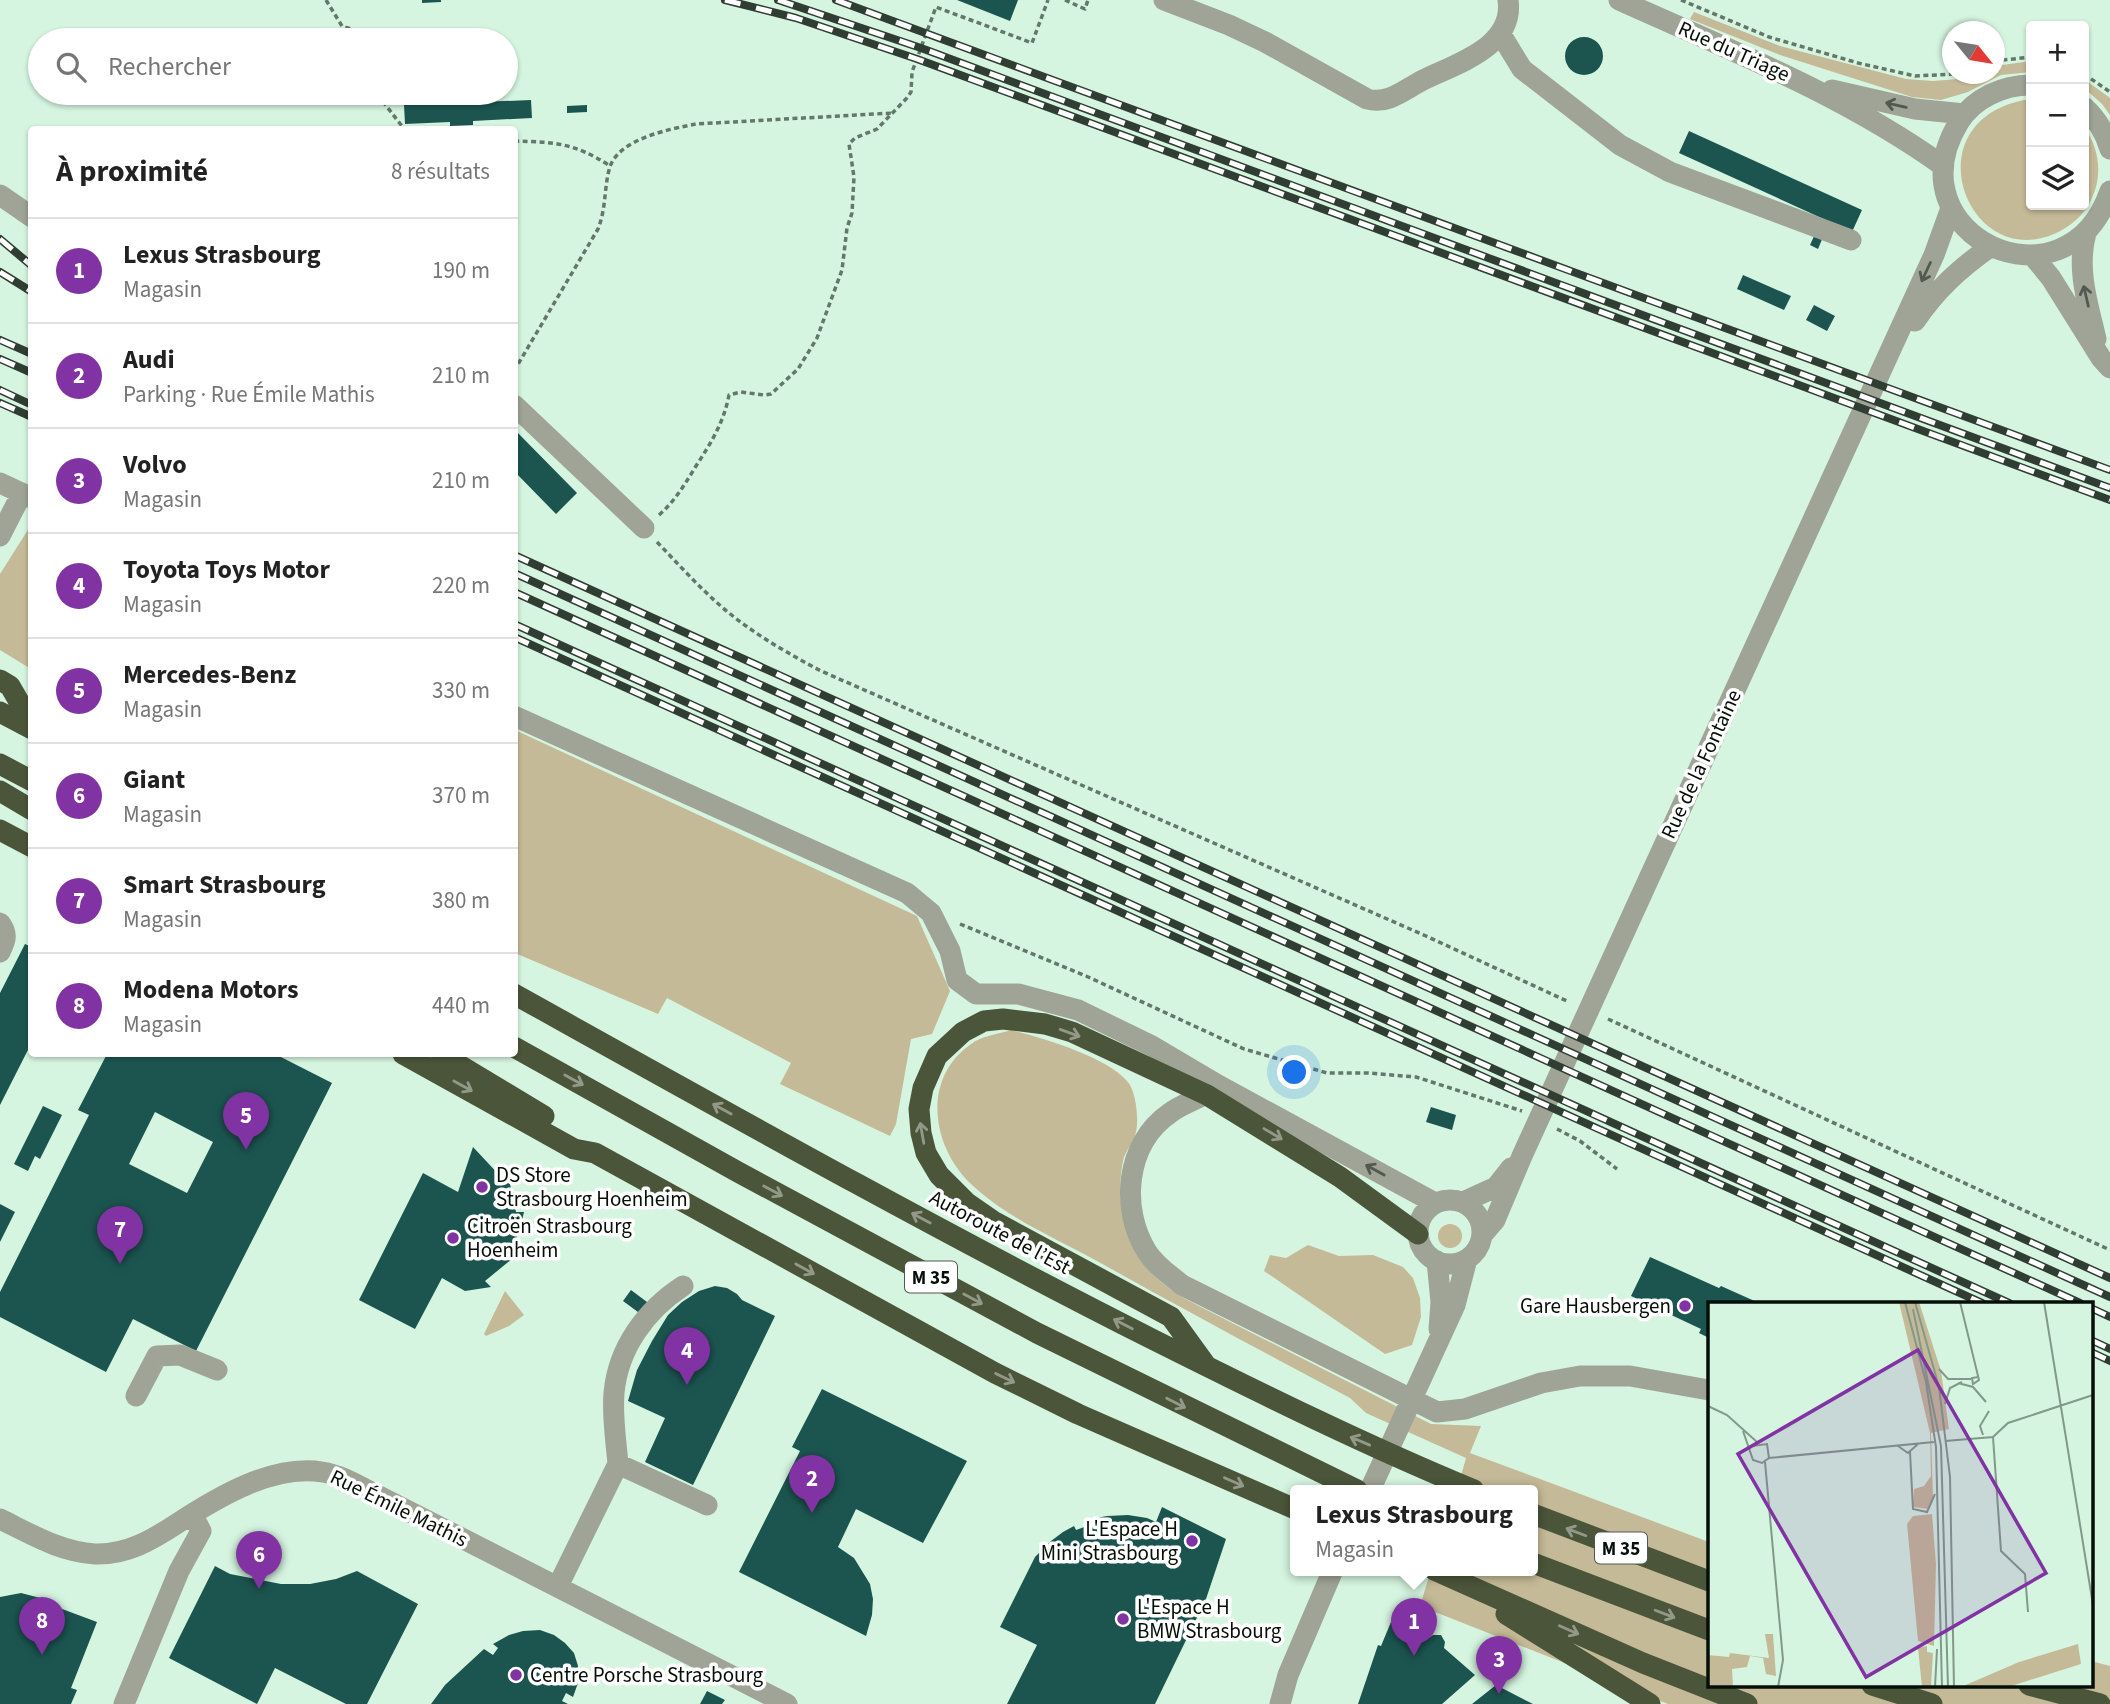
<!DOCTYPE html>
<html lang="fr">
<head>
<meta charset="utf-8">
<style>
  body { margin:0; font-family:"Source Sans 3",sans-serif; background:#f2f2f2; color:#222 }
  .controls { position:absolute; right:21px; top:21px; display:grid; overflow:hidden; border-radius:7px; box-shadow:0 2px 5px #0004 }
  .controls button { width:63px; height:63px; display:grid; place-items:center; padding:0; border:0; border-bottom:2px solid #e0e0e0; background:#fff; color:#222; font:35px sans-serif }
  .compass { position:absolute; left:1942px; top:21px; width:63px; height:63px; border-radius:50%; background:#fff; box-shadow:0 2px 5px #0004; rotate:120deg }
  .you { position:absolute; left:1295px; top:1073px; width:24px; height:24px; margin:-18px; border:5px solid #fff; border-radius:50%; background:#1a73e8; box-shadow:0 0 0 10px #1a73e833 }
  .badge { display:grid; place-items:center; width:46px; height:46px; border-radius:50%; background:#8133a3; color:#fff; font-size:23px; font-weight:700 }
  .pin { position:absolute; translate:-50% -58px; filter:drop-shadow(0 2px 4px #0008) }
  .pin::after { content:''; position:absolute; top:37px; width:24px; height:21px; background:inherit; clip-path:polygon(0 0,100% 0,50% 100%) }
  .popup { position:absolute; left:1290px; top:1485px; width:248px; height:91px; box-sizing:border-box; display:grid; place-content:center; border-radius:7px; background:#fff; filter:drop-shadow(0 2px 5px #0005); font-size:23px; white-space:nowrap; color:#767676 }
  .popup b { font-size:26px; color:#222 }
  .popup::after { content:''; position:absolute; left:50%; top:100%; margin-left:-14px; border:14px solid transparent; border-top-color:#fff }
  .list { margin:0; padding:0; list-style:none }
  h2 { display:flex; justify-content:space-between; align-items:center; height:91px; margin:0; padding:0 28px; font-size:30px }
  h2 small { font-size:23px; font-weight:400; color:#767676 }
  .list li { display:grid; grid-template-columns:46px 1fr auto; gap:21px; align-items:center; box-sizing:border-box; height:105px; padding:0 28px; border-top:2px solid #e0e0e0 }
  .list b { display:block; font-size:26px; white-space:nowrap }
  .list p { margin:0; font-size:23px; white-space:nowrap; color:#767676 }
  .list em { font-size:23px; font-style:normal; color:#767676 }
  .icon { flex:none; width:38px; height:38px; fill:none; stroke:currentColor; stroke-width:2; stroke-linecap:round; stroke-linejoin:round }
  .map { position:relative; flex:none; width:2110px; height:1704px; overflow:hidden }
  .search { position:absolute; background:#fff; box-shadow:0 2px 5px #0004; left:28px; top:28px; width:490px; height:77px; display:flex; align-items:center; gap:18px; box-sizing:border-box; padding:0 24px; border-radius:38px; color:#767676; font-size:26px }
  .panel { position:absolute; background:#fff; box-shadow:0 2px 5px #0004; left:28px; top:126px; width:490px; height:931px; border-radius:7px }
  .map>svg:first-child { display:block }
</style>
</head>
<body>
<div class="map">
<svg width="2110" height="1704" viewBox="0 0 2110 1704">
  <rect width="100%" height="100%" fill="#d5f5e0"/>
  <!-- green -->
  <path fill="#c5ba97" d="M 1694,12 L 1780,46 L 1906,79 L 1933,81 L 1958,79 L 1973,74 L 1994,74 L 1995,66 L 2031,61 L 2031,72 L 2001,75 L 1968,92 L 1941,100 L 1912,97 L 1780,55 L 1690,19 Z
    M 2084,79 L 2110,98 L 2110,115 L 2102,104 L 2084,88 Z
    M 2024,100 L 2031,100 L 2031,205 L 2084,205 L 2084,127 C 2099,147 2103,175 2092,198 C 2085,215 2070,227 2054,234 C 1967,271 1911,123 2024,100 Z
    M 31,525 L 31,669 L 0,650 L 0,574 Z
    M 515,730 L 917,916 L 950,991 L 932,1034 L 911,1039 L 896,1124 L 890,1136 L 780,1084 L 791,1063 L 667,998 L 658,1014 L 515,953 Z
    M 1011,1030 C 1042,1038 1105,1056 1127,1081 C 1136,1090 1139,1119 1136,1132 C 1134,1142 1125,1151 1123,1161 C 1114,1206 1127,1256 1165,1285 C 1174,1293 1186,1299 1197,1305 L 1431,1424 L 1481,1426 L 1470,1453 L 1709,1542 L 1709,1685 L 2091,1685 L 2091,1661 L 2110,1666 L 2110,1704 L 1668,1704 L 1420,1606 L 1431,1570 L 1533,1570 L 1533,1490 L 1457,1490 L 1466,1458 L 1366,1413 L 1350,1398 C 1265,1353 1181,1308 1097,1261 C 1055,1238 1005,1217 970,1183 C 931,1145 922,1078 971,1044 C 981,1036 999,1034 1011,1030 Z
    M1438 1236a12 12 0 1 1 24 0a12 12 0 1 1-24 0Z
    M 1308,1245 L 1339,1256 L 1373,1255 L 1403,1267 L 1413,1278 L 1420,1298 L 1421,1317 L 1412,1345 L 1385,1354 L 1264,1271 L 1270,1255 L 1286,1258 Z
    M 505,1291 L 524,1315 L 509,1326 L 486,1336 L 484,1334 Z"/>
  <!-- building -->
  <path fill="#1c5550" fill-rule="evenodd" d="M 422,0 L 441,0 L 441,2 L 422,3 Z
    M 957,0 L 1018,0 L 1010,21 Z
    M1565 56a19 19 0 1 1 38 0a19 19 0 1 1-38 0Z
    M 531,100 L 532,118 L 473,121 L 473,125 L 450,126 L 450,122 L 405,124 L 404,105 Z
    M 587,105 L 587,112 L 567,113 L 567,106 Z
    M 1689,131 L 1862,210 L 1852,232 L 1679,153 Z
    M 1815,234 L 1823,237 L 1818,249 L 1810,245 Z
    M 1743,275 L 1791,296 L 1784,310 L 1737,289 Z
    M 1814,305 L 1835,316 L 1827,331 L 1806,320 Z
    M 514,429 L 577,493 L 556,514 L 514,471 Z
    M 25,944 L 32,947 L 32,1042 L 0,1105 L 0,993 Z
    M 107,1054 L 275,1054 L 332,1083 L 196,1351 L 133,1319 L 106,1372 L 0,1317 L 0,1292 L 89,1115 L 78,1110 ZM 155,1112 L 213,1142 L 187,1193 L 129,1164 Z
    M 43,1106 L 62,1115 L 40,1159 L 35,1156 L 28,1171 L 14,1164 Z
    M 1431,1107 L 1456,1115 L 1452,1130 L 1426,1122 Z
    M 473,1147 L 502,1178 L 507,1170 L 516,1212 L 524,1212 L 519,1233 L 510,1250 L 518,1254 L 485,1281 L 491,1287 L 465,1291 L 442,1278 L 415,1329 L 359,1300 L 423,1173 L 458,1192 Z
    M 0,1204 L 15,1212 L 0,1242 Z
    M 1650,1257 L 1719,1288 L 1721,1286 L 1759,1303 L 1709,1303 L 1709,1338 L 1699,1333 L 1701,1329 L 1631,1296 Z
    M 715,1286 L 727,1288 L 737,1294 L 742,1300 L 775,1316 L 693,1485 L 645,1462 L 665,1418 L 628,1401 L 637,1370 L 652,1341 L 668,1315 L 682,1302 L 699,1291 Z
    M 631,1290 L 651,1305 L 642,1315 L 623,1301 Z
    M 822,1389 L 967,1461 L 923,1543 L 856,1509 L 838,1547 L 854,1558 L 870,1584 L 873,1599 L 872,1615 L 866,1636 L 739,1572 L 800,1451 L 792,1447 Z
    M 1162,1507 L 1226,1539 L 1206,1599 L 1155,1704 L 1007,1704 L 1037,1645 L 1000,1627 L 1035,1557 L 1051,1541 L 1063,1532 L 1074,1526 L 1076,1530 L 1087,1526 L 1086,1520 L 1107,1516 L 1128,1515 L 1147,1518 L 1156,1522 Z
    M 215,1566 L 230,1574 L 281,1584 L 310,1584 L 336,1579 L 357,1571 L 418,1604 L 367,1704 L 346,1704 L 275,1668 L 257,1704 L 169,1658 Z
    M 21,1593 L 48,1600 L 46,1603 L 97,1622 L 71,1688 L 77,1690 L 71,1704 L 0,1704 L 0,1597 Z
    M 1391,1622 L 1429,1638 L 1433,1635 L 1441,1635 L 1445,1642 L 1444,1648 L 1475,1675 L 1442,1704 L 1358,1704 L 1378,1645 L 1381,1646 Z
    M 540,1630 L 554,1635 L 565,1643 L 574,1653 L 578,1666 L 578,1683 L 573,1697 L 566,1693 L 562,1701 L 568,1704 L 431,1704 L 445,1685 L 484,1649 L 493,1655 L 498,1648 L 493,1644 L 509,1635 L 523,1631 Z
    M 1496,1685 L 1533,1704 L 1472,1704 Z
    M 707,1691 L 725,1700 L 722,1704 L 700,1704 Z"/>
  <g fill="none" stroke-linecap="round" stroke-linejoin="round">
    <!-- path -->
    <path stroke="#63776a" stroke-width="3.5" stroke-dasharray="5 3.5" stroke-linecap="butt" d="M 326,0 L 342,26 L 376,37 L 377,40
      M 1065,0 L 1085,9 L 1088,0
      M 1681,0 L 1769,37 L 1858,63 L 1915,76 L 1956,74
      M 1994,61 L 2031,57
      M 2084,74 L 2110,92
      M 381,93 L 384,103 L 405,130
      M 514,141 C 555,142 575,143 610,166
      M 514,371 L 598,229 C 606,209 604,190 609,170 C 616,139 670,129 696,124 L 893,113
      M 659,515 C 675,501 685,484 696,466 C 711,443 724,422 729,395 L 741,392 L 764,395 L 771,394 L 798,369 L 817,338 L 842,270 L 847,228 L 852,213 L 854,177 L 849,144 L 855,138 L 877,129 L 906,99 L 911,92 L 912,72 L 936,7 L 1032,43 L 1048,0
      M 657,542 C 682,568 706,595 734,617 C 761,638 791,655 821,671 L 1426,936 L 1569,1002
      M 960,924 L 1086,976 L 1244,1049 L 1327,1073 L 1368,1073 L 1416,1077 L 1522,1111
      M 1608,1019 L 2110,1250
      M 1557,1129 L 1580,1141 L 1617,1169"/>
    <!-- minor -->
    <path stroke="#9fa497" stroke-width="21" d="M 1164,0 L 1229,25 L 1265,42 L 1367,99 C 1388,105 1404,90 1423,80 C 1455,64 1515,47 1508,0
      M 1619,0 C 1730,50 1844,95 1943,166
      M 1500,33 L 1522,69 L 1620,145 L 1670,172 L 1851,240
      M 2031,85 C 2003,85 1974,98 1959,122 C 1890,235 2066,318 2110,191
      M 1832,90 L 1915,109 L 1964,114
      M 2084,107 C 2097,119 2105,132 2110,149
      M 0,195 L 32,217
      M 2086,233 C 2076,269 2088,304 2096,339
      M 2033,256 L 2051,278 L 2101,358 L 2110,368
      M 1915,321 C 1937,289 1959,269 1990,247
      M 514,405 L 644,528
      M 0,483 L 32,498
      M 0,536 L 22,493
      M 514,716 L 907,893 L 931,913 L 950,951 L 957,980 L 976,994 L 1018,994 L 1078,1010 L 1152,1046 L 1218,1085 L 1435,1203
      M 0,923 C 8,934 6,940 0,952
      M 1216,1086 C 1202,1099 1185,1102 1170,1113 C 1125,1144 1120,1209 1147,1252 C 1156,1266 1170,1275 1182,1285 L 1437,1412 L 1465,1409 L 1541,1383 L 1580,1376 L 1630,1376 L 1709,1390
      M1418 1232a32 32 0 1 1 64 0a32 32 0 1 1-64 0Z
      M 1463,1202 L 1496,1187 L 1511,1168
      M 1482,1235 L 1495,1220 L 1522,1156 L 1934,255 L 1951,208
      M 1437,1261 L 1441,1302 L 1439,1329
      M 136,1396 L 157,1356 L 180,1355 L 217,1370
      M 618,1464 C 616,1441 612,1416 614,1393 C 618,1348 646,1310 683,1286
      M 1370,1490 L 1455,1305 L 1467,1259
      M 0,1519 C 31,1534 60,1552 95,1554 C 127,1555 152,1540 178,1523 C 218,1497 273,1464 322,1472 C 343,1475 362,1488 381,1497 L 787,1704
      M 558,1586 L 618,1464 L 707,1505
      M 124,1704 L 179,1571 L 201,1531 L 192,1514
      M 1280,1704 L 1288,1675 L 1333,1570"/>
    <!-- highway -->
    <path stroke="#4b553a" stroke-width="21" d="M 0,680 L 10,686 L 32,724
      M 0,712 L 32,729
      M 0,764 L 32,781
      M 0,791 L 32,810
      M 0,830 L 32,847
      M 514,994 C 726,1112 938,1231 1154,1340 C 1260,1393 1365,1445 1474,1490
      M 514,1047 L 738,1172 L 1037,1333 L 1357,1490
      M 403,1054 L 574,1149 L 595,1153 L 995,1373 L 1078,1414 L 1295,1509
      M 441,1054 L 544,1116
      M 1205,1364 L 1171,1317 L 993,1221 L 967,1203 L 939,1175 L 926,1153 L 921,1133 L 919,1109 L 923,1088 L 937,1056 L 963,1032 L 984,1021 L 1003,1019 L 1045,1024 L 1072,1032 L 1207,1095 L 1340,1177 L 1418,1234
      M 1533,1514 L 1709,1581
      M 1533,1563 L 1709,1630
      M 1434,1570 L 1643,1663 L 1747,1704
      M 1506,1614 L 1650,1704
      M 1872,1685 L 1932,1704
      M 2029,1685 L 2100,1704"/>
    <defs>
      <path id="rail" d="M 725,0 L 796,18 L 917,59 L 2110,500
        M 778,0 L 921,48 L 2110,488
        M 836,0 L 2110,470
        M 0,239 L 32,266
        M 0,272 L 32,292
        M 0,340 L 32,354
        M 0,359 L 32,373
        M 0,390 L 32,405
        M 0,403 L 32,417
        M 514,555 L 2110,1278
        M 514,573 L 2110,1297
        M 514,592 L 2080,1303
        M 514,624 L 2009,1303
        M 514,637 L 1982,1303
        M 2091,1308 L 2110,1317
        M 2091,1340 L 2110,1349
        M 2091,1352 L 2110,1361"/>
    </defs>
    <!-- rail casing -->
    <use href="#rail" stroke="#2f3d33" stroke-width="8"/>
    <!-- rail -->
    <use href="#rail" stroke="#fff" stroke-width="5" stroke-dasharray="16" stroke-linecap="butt"/>
  </g>
  <!-- one-way arrows -->
  <defs><path id="oneway-shaft" d="M-6 0H5M1.5-3L5.5 0L1.5 3" fill="none" stroke-width="1.6" stroke-linecap="round" stroke-linejoin="round" transform="scale(1.75)"/></defs>
  <g stroke="#525a50">
    <use href="#oneway-shaft" transform="translate(1896 105) rotate(-167)"/>
    <use href="#oneway-shaft" transform="translate(1926 272) rotate(115)"/>
    <use href="#oneway-shaft" transform="translate(2086 296) rotate(-103)"/>
    <use href="#oneway-shaft" transform="translate(1375 1170) rotate(-151)"/>
  </g>
  <g stroke="#939989">
    <use href="#oneway-shaft" transform="translate(1070 1033) rotate(20)"/>
    <use href="#oneway-shaft" transform="translate(574 1080) rotate(29)"/>
    <use href="#oneway-shaft" transform="translate(463 1086) rotate(29)"/>
    <use href="#oneway-shaft" transform="translate(722 1109) rotate(-151)"/>
    <use href="#oneway-shaft" transform="translate(922 1133) rotate(-100)"/>
    <use href="#oneway-shaft" transform="translate(1273 1134) rotate(31)"/>
    <use href="#oneway-shaft" transform="translate(773 1191) rotate(28)"/>
    <use href="#oneway-shaft" transform="translate(921 1218) rotate(-152)"/>
    <use href="#oneway-shaft" transform="translate(805 1269) rotate(29)"/>
    <use href="#oneway-shaft" transform="translate(973 1299) rotate(28)"/>
    <use href="#oneway-shaft" transform="translate(1123 1324) rotate(-153)"/>
    <use href="#oneway-shaft" transform="translate(1005 1378) rotate(26)"/>
    <use href="#oneway-shaft" transform="translate(1176 1403) rotate(27)"/>
    <use href="#oneway-shaft" transform="translate(1360 1441) rotate(-157)"/>
    <use href="#oneway-shaft" transform="translate(1234 1482) rotate(24)"/>
    <use href="#oneway-shaft" transform="translate(1576 1532) rotate(-159)"/>
    <use href="#oneway-shaft" transform="translate(1665 1614) rotate(21)"/>
    <use href="#oneway-shaft" transform="translate(1569 1630) rotate(24)"/>
  </g>
  <!-- markers -->
  <g fill="#8133a3" stroke="#fff" stroke-width="2.5">
    <circle cx="482" cy="1187" r="7"/>
    <circle cx="453" cy="1238" r="7"/>
    <circle cx="1685" cy="1306" r="7"/>
    <circle cx="1192" cy="1541" r="7"/>
    <circle cx="1123" cy="1619" r="7"/>
    <circle cx="516" cy="1675" r="7"/>
  </g>
  <g text-anchor="middle" stroke-width="7" stroke-linejoin="round" paint-order="stroke">
    <!-- shield labels -->
    <g fill="#fff" stroke="#505752" stroke-width="2">
      <rect x="905" y="1261.5" width="52" height="31" rx="5"/>
      <rect x="1595" y="1532.5" width="52" height="31" rx="5"/>
    </g>
    <g font-size="19" font-weight="bold" fill="#050f08">
      <text x="931" y="1284">M 35</text>
      <text x="1621" y="1555">M 35</text>
    </g>
    <!-- street labels -->
    <g font-size="21" fill="#050f08" stroke="#fff">
      <text transform="translate(1734 51) rotate(24)" y="7">Rue du Triage</text>
      <text transform="translate(1701 764) rotate(-65)" y="7">Rue de la Fontaine</text>
      <text transform="translate(1000 1232) rotate(28)" y="7">Autoroute de l’Est</text>
      <text transform="translate(399 1508) rotate(26)" y="7">Rue Émile Mathis</text>
    </g>
    <!-- poi labels -->
    <g font-size="21" fill="#050f08" stroke="#fff" text-anchor="start">
      <text x="496" y="1182">DS Store<tspan x="496" dy="24">Strasbourg Hoenheim</tspan></text>
      <text x="467" y="1233">Citroën Strasbourg<tspan x="467" dy="24">Hoenheim</tspan></text>
      <text x="1671" y="1313" text-anchor="end">Gare Hausbergen</text>
      <text x="1178" y="1536" text-anchor="end">L'Espace H<tspan x="1178" dy="24">Mini Strasbourg</tspan></text>
      <text x="1137" y="1614">L'Espace H<tspan x="1137" dy="24">BMW Strasbourg</tspan></text>
      <text x="530" y="1682">Centre Porsche Strasbourg</text>
    </g>
  </g>
  <!-- overview -->
  <g transform="translate(1708 1302)">
    <rect width="385" height="385" fill="#d5f5e0"/>
    <path d="M 191,0 L 211,0 L 233,69 L 241,127 L 223,131 L 225,195 L 220,207 L 205,205 L 206,187 L 216,184 L 223,174 L 222,131 ZM 224,212 L 228,262 L 226,344 L 210,339 L 199,222 L 205,214 ZM 57,332 L 65,332 L 68,374 L 58,372 L 55,356 L 42,354 L 39,365 L 24,367 L 25,385 L 0,385 L 0,353 L 21,355 L 22,351 L 61,356 ZM 370,342 L 373,362 L 300,385 L 253,385 L 311,360 ZM 219,344 L 219,350 L 225,351 L 223,385 L 214,385 L 210,346 Z" fill="#c5ba97"/>
    <path fill="none" stroke="#82998a" stroke-width="2" d="M 197,0 L 218,80 L 228,145 L 234,385M 207,0 L 231,85 L 242,175 L 246,385M 252,0 L 271,78 L 265,82 L 264,76 L 270,75M 336,0 L 385,303M 205,7 L 233,144 L 240,385M 231,67 L 240,77 L 263,77M 250,81 L 265,85 L 278,100M 237,102 L 242,86 L 254,80M 0,104 L 19,113 L 49,140M 35,129 L 45,158 L 54,161 L 61,156 L 59,142 L 44,144M 275,133 L 272,124 L 281,109M 285,135 L 293,249 L 317,272 L 320,310M 237,139 L 285,135 L 300,121 L 385,93M 190,144 L 200,151 L 210,142M 202,150 L 205,207 L 219,210 L 227,192M 61,156 L 226,140M 57,160 L 75,358 L 70,385M 227,385 L 229,347"/>
    <path fill="#8133a3" fill-opacity="0.15" stroke="#8133a3" stroke-width="3.5" d="M 210,48 L 338,271 L 158,375 L 30,152 Z"/>
    <rect width="385" height="385" fill="none" stroke="#050f08" stroke-width="3.5"/>
  </g>
</svg>
<div class="controls">
<button>+</button>
<button>−</button>
<button><svg class="icon" aria-label="layers" viewBox="0 0 24 24"><path d="M12 4l9 5-9 5-9-5zM3 14l9 5 9-5"/></svg></button>
</div>
<svg class="compass" viewBox="-18 -18 36 36"><path d="M0-13l5 13h-10z" fill="#e53935"/><path d="M0 13l5-13h-10z" fill="#767676"/></svg>
<div class="you"></div>
<div class="pin badge" style="left:1414px;top:1656px">1</div>
<div class="popup"><b>Lexus Strasbourg</b>Magasin</div>
<div class="pin badge" style="left:812px;top:1513px">2</div>
<div class="pin badge" style="left:1499px;top:1694px">3</div>
<div class="pin badge" style="left:687px;top:1385px">4</div>
<div class="pin badge" style="left:246px;top:1150px">5</div>
<div class="pin badge" style="left:259px;top:1589px">6</div>
<div class="pin badge" style="left:120px;top:1264px">7</div>
<div class="pin badge" style="left:42px;top:1655px">8</div>
<div class="search"><svg class="icon" aria-label="search" viewBox="0 0 24 24"><circle cx="10" cy="10" r="6"/><path d="M15 15l6 6"/></svg>Rechercher</div>
<section class="panel">
<h2>À proximité<small>8 résultats</small></h2>
<ul class="list">
<li><span class="badge">1</span><div><b>Lexus Strasbourg</b><p>Magasin</p></div><em>190 m</em></li>
<li><span class="badge">2</span><div><b>Audi</b><p>Parking · Rue Émile Mathis</p></div><em>210 m</em></li>
<li><span class="badge">3</span><div><b>Volvo</b><p>Magasin</p></div><em>210 m</em></li>
<li><span class="badge">4</span><div><b>Toyota Toys Motor</b><p>Magasin</p></div><em>220 m</em></li>
<li><span class="badge">5</span><div><b>Mercedes-Benz</b><p>Magasin</p></div><em>330 m</em></li>
<li><span class="badge">6</span><div><b>Giant</b><p>Magasin</p></div><em>370 m</em></li>
<li><span class="badge">7</span><div><b>Smart Strasbourg</b><p>Magasin</p></div><em>380 m</em></li>
<li><span class="badge">8</span><div><b>Modena Motors</b><p>Magasin</p></div><em>440 m</em></li>
</ul>
</section>
</div>
</body>
</html>
